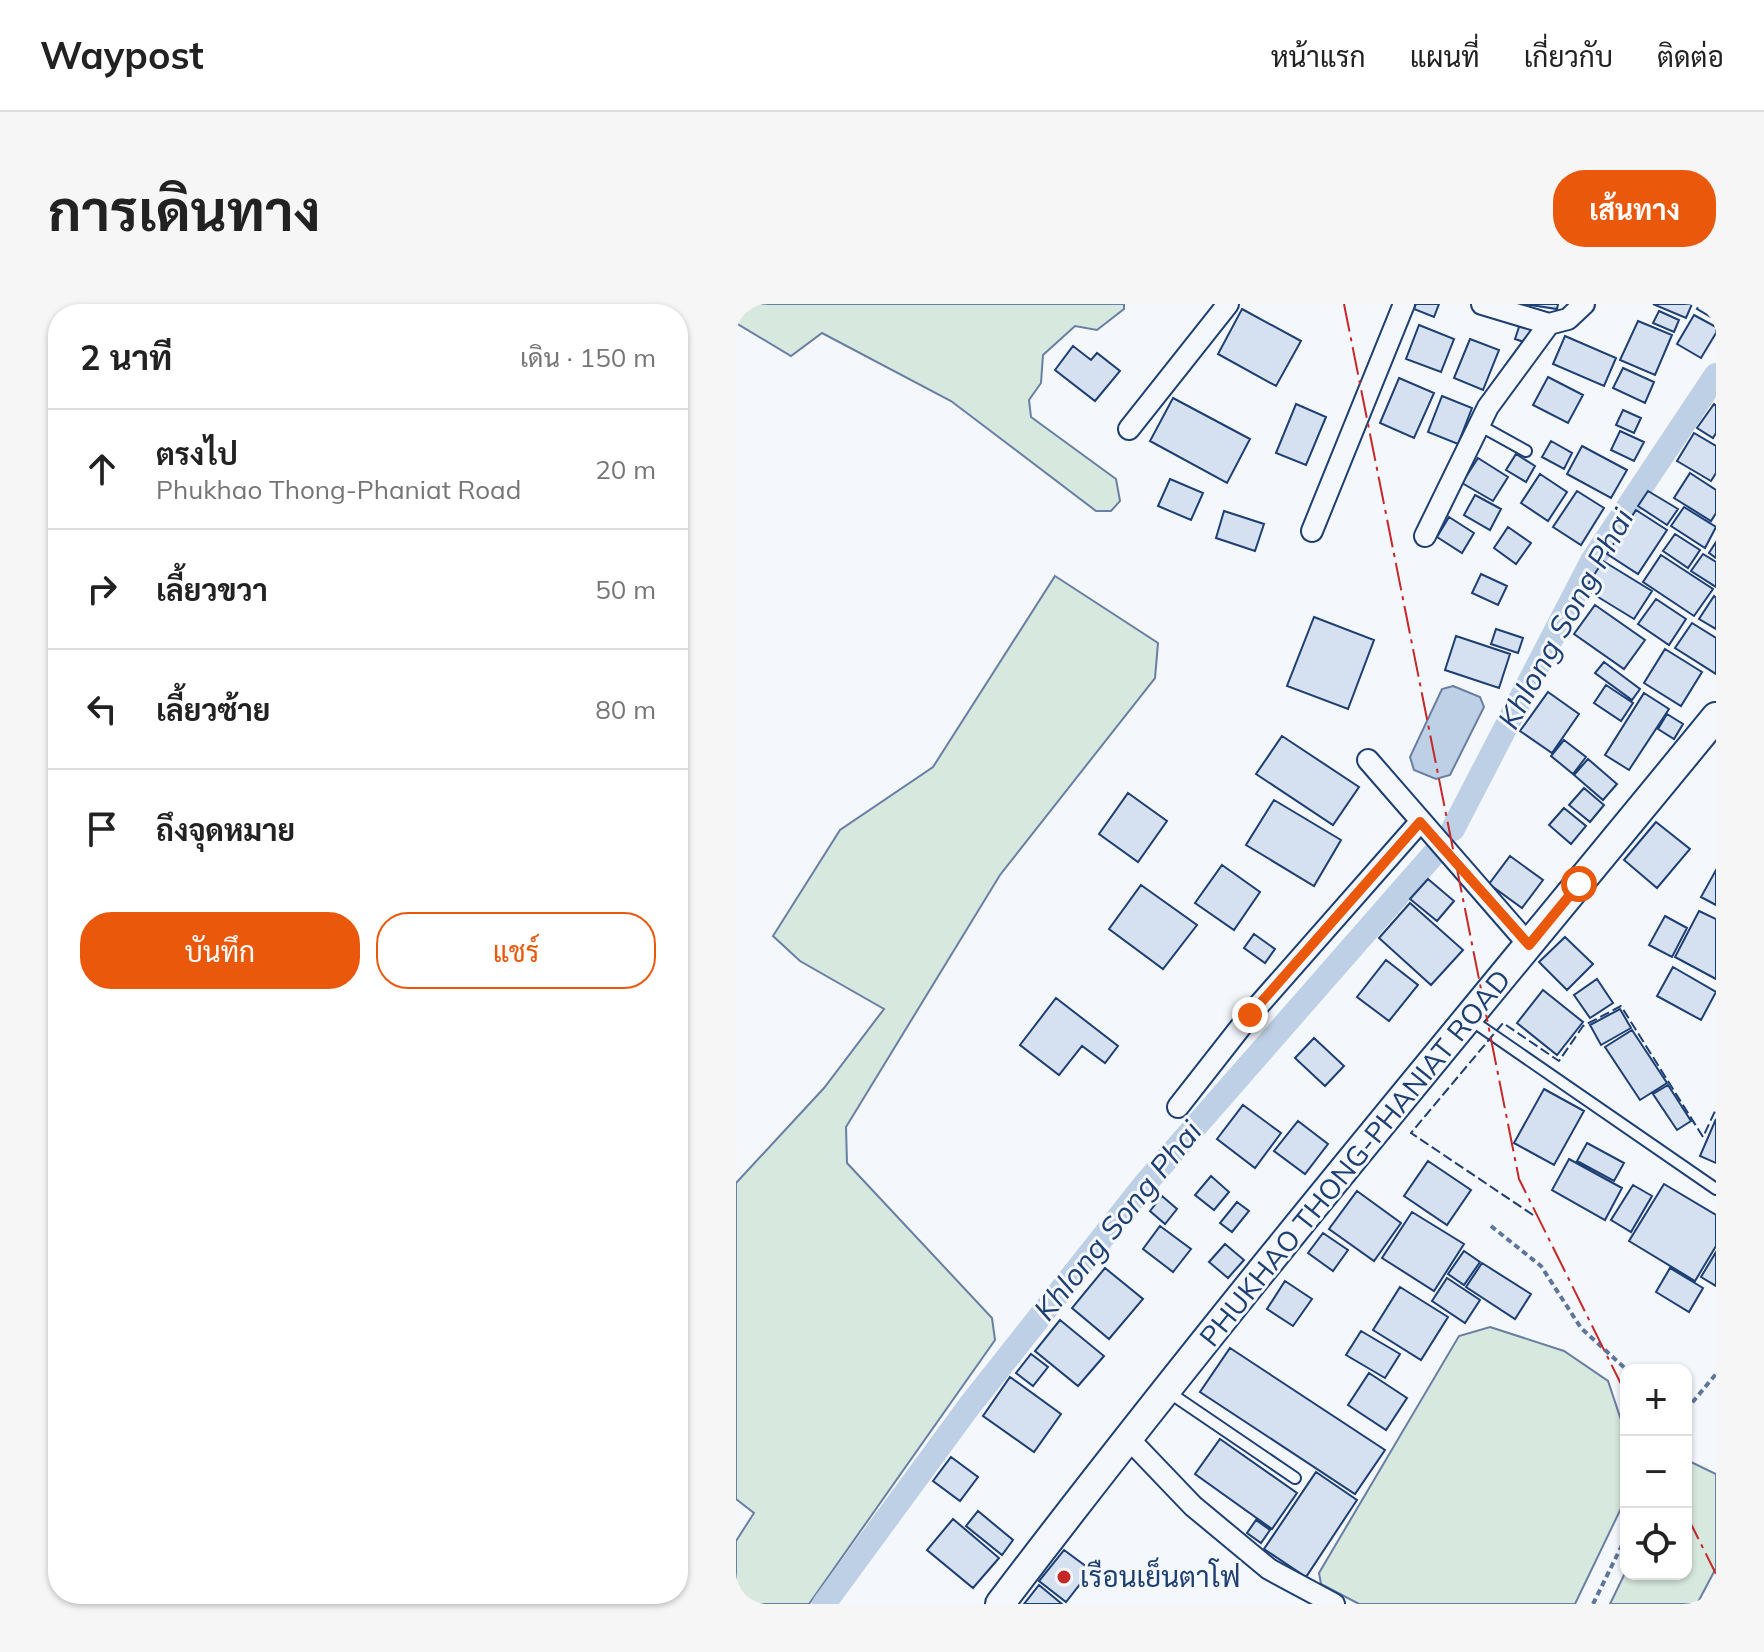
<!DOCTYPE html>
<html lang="th">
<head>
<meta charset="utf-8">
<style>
  body { margin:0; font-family:Mulish,Sarabun,sans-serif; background:#f6f6f6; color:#222 }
  .controls { position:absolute; right:24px; bottom:24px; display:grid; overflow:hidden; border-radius:16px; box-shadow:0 2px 6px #0004 }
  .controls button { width:72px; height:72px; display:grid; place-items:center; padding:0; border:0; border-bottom:2px solid #e0e0e0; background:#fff; color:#222; font:40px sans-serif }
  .stop { position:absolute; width:24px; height:24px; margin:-18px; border:6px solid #ea580c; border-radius:50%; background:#fff }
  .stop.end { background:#ea580c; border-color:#fff; box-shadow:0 2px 8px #0008 }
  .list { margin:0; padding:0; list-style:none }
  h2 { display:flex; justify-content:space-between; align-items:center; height:104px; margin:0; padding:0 32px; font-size:34px }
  h2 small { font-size:26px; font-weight:400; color:#767676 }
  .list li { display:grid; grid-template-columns:52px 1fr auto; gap:24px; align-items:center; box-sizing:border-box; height:120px; padding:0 32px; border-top:2px solid #e0e0e0 }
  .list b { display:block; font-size:30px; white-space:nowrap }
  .list p { margin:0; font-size:26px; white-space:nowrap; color:#767676 }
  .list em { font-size:26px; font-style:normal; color:#767676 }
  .actions { display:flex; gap:16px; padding:24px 32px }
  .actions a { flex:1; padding:18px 0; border:2px solid #ea580c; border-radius:32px; text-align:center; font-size:28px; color:#ea580c }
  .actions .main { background:#ea580c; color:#fff }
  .icon { flex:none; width:44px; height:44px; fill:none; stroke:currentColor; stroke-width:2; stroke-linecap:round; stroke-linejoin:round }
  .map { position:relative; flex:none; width:980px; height:1300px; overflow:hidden; border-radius:32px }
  header { display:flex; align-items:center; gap:48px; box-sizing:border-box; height:112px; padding:0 40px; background:#fff; border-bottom:2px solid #e0e0e0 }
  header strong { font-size:38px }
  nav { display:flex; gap:44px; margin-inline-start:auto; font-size:28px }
  .intro { display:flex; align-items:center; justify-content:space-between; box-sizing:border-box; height:192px; padding:0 48px }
  h1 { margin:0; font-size:56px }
  .button { padding:20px 36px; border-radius:32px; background:#ea580c; color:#fff; font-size:28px; font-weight:700 }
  main { display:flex; gap:48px; padding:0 48px }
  aside { flex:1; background:#fff; border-radius:32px; box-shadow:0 2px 6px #0004 }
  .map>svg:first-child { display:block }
</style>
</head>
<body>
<header>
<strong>Waypost</strong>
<nav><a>หน้าแรก</a><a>แผนที่</a><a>เกี่ยวกับ</a><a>ติดต่อ</a></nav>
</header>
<div class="intro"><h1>การเดินทาง</h1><a class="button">เส้นทาง</a></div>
<main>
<aside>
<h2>2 นาที<small>เดิน · 150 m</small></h2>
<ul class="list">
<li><svg class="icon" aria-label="ahead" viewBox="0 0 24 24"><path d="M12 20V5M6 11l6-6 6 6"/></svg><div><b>ตรงไป</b><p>Phukhao Thong-Phaniat Road</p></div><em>20 m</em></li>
<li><svg class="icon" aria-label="right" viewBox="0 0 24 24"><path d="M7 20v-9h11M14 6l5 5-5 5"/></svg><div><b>เลี้ยวขวา</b></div><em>50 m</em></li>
<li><svg class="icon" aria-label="left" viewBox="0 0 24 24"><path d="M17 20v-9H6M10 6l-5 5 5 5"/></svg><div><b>เลี้ยวซ้าย</b></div><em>80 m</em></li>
<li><svg class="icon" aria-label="arrive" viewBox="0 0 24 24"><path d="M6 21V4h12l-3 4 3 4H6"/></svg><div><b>ถึงจุดหมาย</b></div></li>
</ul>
<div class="actions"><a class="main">บันทึก</a><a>แชร์</a></div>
</aside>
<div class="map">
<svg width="980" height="1300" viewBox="0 0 980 1300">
  <rect width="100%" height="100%" fill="#f4f7fb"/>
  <!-- green -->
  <path fill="#d7e8df" stroke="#687fa3" stroke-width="2" d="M 0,0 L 388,0 L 388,5 L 361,26 L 339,22 L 307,51 L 305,79 L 293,96 L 295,113 L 380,175 L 384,197 L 375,207 L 360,207 L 215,97 L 86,29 L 55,52 L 0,19 Z
    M 319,272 L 422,339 L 419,374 L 264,571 L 110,823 L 111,859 L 256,1014 L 259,1036 L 73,1300 L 0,1300 L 0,1237 L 18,1209 L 0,1195 L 0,879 L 88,784 L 148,705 L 64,657 L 37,632 L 104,526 L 197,463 Z
    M 754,1023 L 828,1047 L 872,1077 L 890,1131 L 890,1194 L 839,1300 L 623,1300 L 585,1280 L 583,1269 L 723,1032 Z
    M 955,1158 L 980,1170 L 980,1264 L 961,1300 L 874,1300 L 890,1267 L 890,1270 L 950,1270 L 950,1160 Z"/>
  <!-- water -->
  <path fill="#bed0e5" stroke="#687fa3" stroke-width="2" d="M 717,382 L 744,393 L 748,403 L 714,471 L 700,475 L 678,466 L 674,453 L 706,385 Z"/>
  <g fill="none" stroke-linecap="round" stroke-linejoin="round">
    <!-- canal -->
    <path stroke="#bed0e5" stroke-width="24" d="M 717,525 L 856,257 L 980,71
      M 88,1300 L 234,1101 L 409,880 L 697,551"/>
  </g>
  <!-- building -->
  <path fill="#d5e0f0" stroke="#1d3f73" stroke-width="2" d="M 680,0 L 703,0 L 698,13 L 678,5 Z
    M 788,0 L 822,0 L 821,5 Z
    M 917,0 L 956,0 L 950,14 Z
    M 964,0 L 980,0 L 980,16 L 961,5 Z
    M 506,5 L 565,37 L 540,82 L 482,50 Z
    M 923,7 L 943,16 L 938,28 L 917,19 Z
    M 958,11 L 980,23 L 980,29 L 965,54 L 941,40 Z
    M 902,17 L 936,31 L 919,71 L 884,56 Z
    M 784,20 L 796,24 L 791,39 L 779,35 Z
    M 683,21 L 718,35 L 705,68 L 670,55 Z
    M 829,32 L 880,54 L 868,82 L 817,60 Z
    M 734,35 L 763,46 L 747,86 L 718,74 Z
    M 337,42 L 355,56 L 361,49 L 384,67 L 359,97 L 319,66 Z
    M 887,64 L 918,78 L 909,99 L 877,84 Z
    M 812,73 L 847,91 L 832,119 L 797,101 Z
    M 663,74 L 698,89 L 678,134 L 644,119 Z
    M 706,92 L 736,104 L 722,140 L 692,128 Z
    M 437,94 L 514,135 L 491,179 L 414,137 Z
    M 560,100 L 590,113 L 570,161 L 540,149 Z
    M 978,100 L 980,102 L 980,129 L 977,134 L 961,124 Z
    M 887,106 L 905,114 L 898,129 L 880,121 Z
    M 884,127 L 908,138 L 898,157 L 875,146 Z
    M 958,129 L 980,142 L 980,169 L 975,177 L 941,157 Z
    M 815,137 L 836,149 L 828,165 L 806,153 Z
    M 846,142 L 891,166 L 875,194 L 831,170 Z
    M 780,150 L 799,162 L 790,178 L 770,166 Z
    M 742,154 L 772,173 L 757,197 L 726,179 Z
    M 954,169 L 980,186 L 980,209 L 975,217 L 938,194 Z
    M 804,170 L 831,188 L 812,217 L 785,199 Z
    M 434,175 L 467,189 L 455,216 L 422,202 Z
    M 841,187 L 868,204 L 845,241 L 817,223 Z
    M 912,187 L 942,205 L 931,221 L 902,202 Z
    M 739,191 L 765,205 L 754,226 L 728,211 Z
    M 948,203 L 980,223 L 969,244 L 935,222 Z
    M 900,206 L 931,226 L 902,270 L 871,250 Z
    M 488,207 L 528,220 L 519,247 L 480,234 Z
    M 713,213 L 738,229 L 726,249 L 701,233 Z
    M 772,223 L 795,239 L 780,260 L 758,244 Z
    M 939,230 L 964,246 L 952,264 L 927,247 Z
    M 980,238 L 980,254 L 973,249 Z
    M 967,250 L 980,258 L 980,283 L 955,267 Z
    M 925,251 L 977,285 L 958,312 L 907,278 Z
    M 867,257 L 916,287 L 898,315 L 849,285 Z
    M 745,270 L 771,282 L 762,301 L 736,289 Z
    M 978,292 L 980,294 L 980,325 L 963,315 Z
    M 920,295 L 950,315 L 933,341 L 902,320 Z
    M 859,301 L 909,336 L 888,365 L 838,330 Z
    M 578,313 L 638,336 L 612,405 L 551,382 Z
    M 956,319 L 980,334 L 980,370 L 939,344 Z
    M 760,325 L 787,334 L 782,349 L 755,340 Z
    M 720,332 L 774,350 L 763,384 L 709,366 Z
    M 929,345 L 966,368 L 945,402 L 908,379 Z
    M 868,358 L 904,385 L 896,396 L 859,369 Z
    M 870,381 L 897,399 L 885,417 L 858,399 Z
    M 812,388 L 843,410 L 816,449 L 784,427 Z
    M 908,389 L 933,405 L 893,466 L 869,451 Z
    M 931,410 L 947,420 L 938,435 L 922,425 Z
    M 546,432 L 623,483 L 597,521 L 520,470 Z
    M 828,436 L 850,453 L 837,470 L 815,452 Z
    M 852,455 L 881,480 L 867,496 L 838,471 Z
    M 848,484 L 868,501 L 854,518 L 833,501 Z
    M 392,489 L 431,517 L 402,558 L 363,530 Z
    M 538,496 L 605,536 L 578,582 L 510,541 Z
    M 828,504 L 850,522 L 835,540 L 813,521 Z
    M 920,518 L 954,545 L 921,584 L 888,556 Z
    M 774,552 L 807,576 L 786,604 L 753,580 Z
    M 486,561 L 524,588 L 498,626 L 459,599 Z
    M 980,566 L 980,601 L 965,593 Z
    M 692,575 L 718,597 L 701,617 L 674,595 Z
    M 405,581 L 461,621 L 427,665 L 373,625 Z
    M 674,599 L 727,646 L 695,681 L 643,634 Z
    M 963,607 L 980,615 L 980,675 L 939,653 Z
    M 929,612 L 951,624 L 936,653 L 913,641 Z
    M 518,630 L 539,645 L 529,659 L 508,644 Z
    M 829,633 L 857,660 L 831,686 L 803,658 Z
    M 650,656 L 682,681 L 653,717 L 621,693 Z
    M 937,663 L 980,688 L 965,716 L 921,692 Z
    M 861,675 L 877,699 L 854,714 L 838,691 Z
    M 807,686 L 847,718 L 821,751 L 781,719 Z
    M 320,694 L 382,742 L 369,759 L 346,742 L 323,771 L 284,741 Z
    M 884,705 L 895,724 L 865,741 L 854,721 Z
    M 896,726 L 931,779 L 904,796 L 869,743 Z
    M 578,734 L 608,762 L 589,782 L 559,754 Z
    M 932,781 L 955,817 L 941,826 L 917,790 Z
    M 808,785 L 848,807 L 818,861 L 778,839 Z
    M 507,801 L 545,829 L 519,864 L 481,835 Z
    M 980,815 L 980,859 L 964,852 Z
    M 562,817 L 592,840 L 569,870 L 538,847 Z
    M 851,839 L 888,859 L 878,877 L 841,857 Z
    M 833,855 L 886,884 L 869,916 L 816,886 Z
    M 692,857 L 735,886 L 711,921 L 668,892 Z
    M 475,872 L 493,888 L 478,906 L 459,891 Z
    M 928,880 L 980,911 L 980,942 L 959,977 L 893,937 Z
    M 897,881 L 916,892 L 895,928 L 875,916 Z
    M 621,887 L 665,919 L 638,957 L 593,925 Z
    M 426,892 L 441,905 L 429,920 L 414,907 Z
    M 501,898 L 513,907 L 496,928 L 484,919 Z
    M 676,908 L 728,940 L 698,987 L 646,954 Z
    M 424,922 L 455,945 L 437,968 L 407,945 Z
    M 587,929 L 612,946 L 597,967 L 572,949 Z
    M 489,940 L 508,956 L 492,974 L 473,958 Z
    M 728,947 L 744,958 L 728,981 L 712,970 Z
    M 980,948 L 980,982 L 965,973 Z
    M 746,959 L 795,990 L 779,1015 L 730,983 Z
    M 369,964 L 407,995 L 373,1035 L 336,1004 Z
    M 934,964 L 967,984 L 953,1008 L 920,988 Z
    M 711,974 L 744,996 L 729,1019 L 696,997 Z
    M 549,977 L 576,995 L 557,1022 L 531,1005 Z
    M 664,983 L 712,1013 L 685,1056 L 637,1026 Z
    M 324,1016 L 368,1052 L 342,1082 L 299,1047 Z
    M 625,1027 L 664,1050 L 649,1074 L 610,1051 Z
    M 494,1044 L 649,1146 L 619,1190 L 464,1088 Z
    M 295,1050 L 312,1063 L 297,1082 L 280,1069 Z
    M 633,1069 L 671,1094 L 650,1126 L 612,1101 Z
    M 274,1073 L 325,1110 L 298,1148 L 247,1112 Z
    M 484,1135 L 561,1189 L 536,1225 L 459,1170 Z
    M 215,1153 L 242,1173 L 224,1197 L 197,1177 Z
    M 580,1168 L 621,1196 L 570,1273 L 528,1245 Z
    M 242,1207 L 277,1236 L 266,1251 L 230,1222 Z
    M 217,1215 L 263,1254 L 237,1284 L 191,1246 Z
    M 520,1216 L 534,1226 L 525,1239 L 511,1229 Z
    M 328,1246 L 355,1266 L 330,1298 L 303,1277 Z
    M 303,1281 L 326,1300 L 288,1300 Z"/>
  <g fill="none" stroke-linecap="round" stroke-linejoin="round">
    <defs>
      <path id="lane" d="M 743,121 L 790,147
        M 735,716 L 980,885
        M 431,1087 L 559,1174"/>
      <path id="street" d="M 746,0 L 813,20 L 832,15 L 848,0
        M 393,125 L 492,0
        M 576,227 L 668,0
        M 689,232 L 752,103 L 813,20
        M 632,456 L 793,641
        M 442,803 L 514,711 L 684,518
        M 391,1133 L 457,1202 L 533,1265 L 598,1300"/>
      <path id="secondary" d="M 264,1300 C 494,997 739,707 980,413"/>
    </defs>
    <!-- lane casing -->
    <use href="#lane" stroke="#1d3f73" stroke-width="14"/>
    <!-- street casing -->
    <use href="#street" stroke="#1d3f73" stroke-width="24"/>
    <!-- secondary casing -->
    <use href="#secondary" stroke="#1d3f73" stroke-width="32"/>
    <!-- path -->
    <path stroke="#5e769c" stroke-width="4" stroke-dasharray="6 4" stroke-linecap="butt" d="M 755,922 L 805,962 L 845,1024 L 891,1066
      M 950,1106 L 980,1070
      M 857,1300 L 890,1233"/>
    <!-- lane -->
    <use href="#lane" stroke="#f4f7fb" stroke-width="10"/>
    <!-- street -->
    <use href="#street" stroke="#f4f7fb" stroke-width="20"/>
    <!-- secondary -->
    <use href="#secondary" stroke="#f4f7fb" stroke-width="28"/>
    <!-- fence -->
    <path stroke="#1d3f73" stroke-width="2" stroke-dasharray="10 4" stroke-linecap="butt" d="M 797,911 L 675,829 L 767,719 L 823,757 L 847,722 L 885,702 L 967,833 L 980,805"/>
    <!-- power -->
    <path stroke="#c62828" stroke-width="2" stroke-dasharray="28 6 4 6" stroke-linecap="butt" d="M 608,0 L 783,875 L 890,1090
      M 950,1210 L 980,1270"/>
  </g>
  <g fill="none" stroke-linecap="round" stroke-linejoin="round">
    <!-- route -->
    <path stroke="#ea580c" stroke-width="10" d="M 514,711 L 684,518 L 793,641 L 843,580"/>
  </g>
  <!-- markers -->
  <circle fill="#c62828" stroke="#f4f7fb" stroke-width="3" cx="328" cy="1273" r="8"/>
  <g text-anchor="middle" stroke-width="6" stroke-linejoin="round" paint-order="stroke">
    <!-- street labels -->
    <g font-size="28" fill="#1d3f73" stroke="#f4f7fb">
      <text transform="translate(619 854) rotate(-51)" y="10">PHUKHAO THONG-PHANIAT ROAD</text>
    </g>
    <!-- poi labels -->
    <g font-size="28" fill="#1d3f73" stroke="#f4f7fb" text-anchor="start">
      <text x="344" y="1283">เรือนเย็นตาโฟ</text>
    </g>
    <!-- water labels -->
    <g font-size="30" font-style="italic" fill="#1d3f73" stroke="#f4f7fb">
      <text transform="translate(830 315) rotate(-61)" y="10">Khlong Song Phai</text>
      <text transform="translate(382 917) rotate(-51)" y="10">Khlong Song Phai</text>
    </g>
  </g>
</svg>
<div class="controls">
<button>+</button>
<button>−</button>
<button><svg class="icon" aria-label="locate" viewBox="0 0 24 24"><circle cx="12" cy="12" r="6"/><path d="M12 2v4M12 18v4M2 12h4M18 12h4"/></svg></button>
</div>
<div class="stop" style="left:843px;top:580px"></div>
<div class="stop end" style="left:514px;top:711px"></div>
</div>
</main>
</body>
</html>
